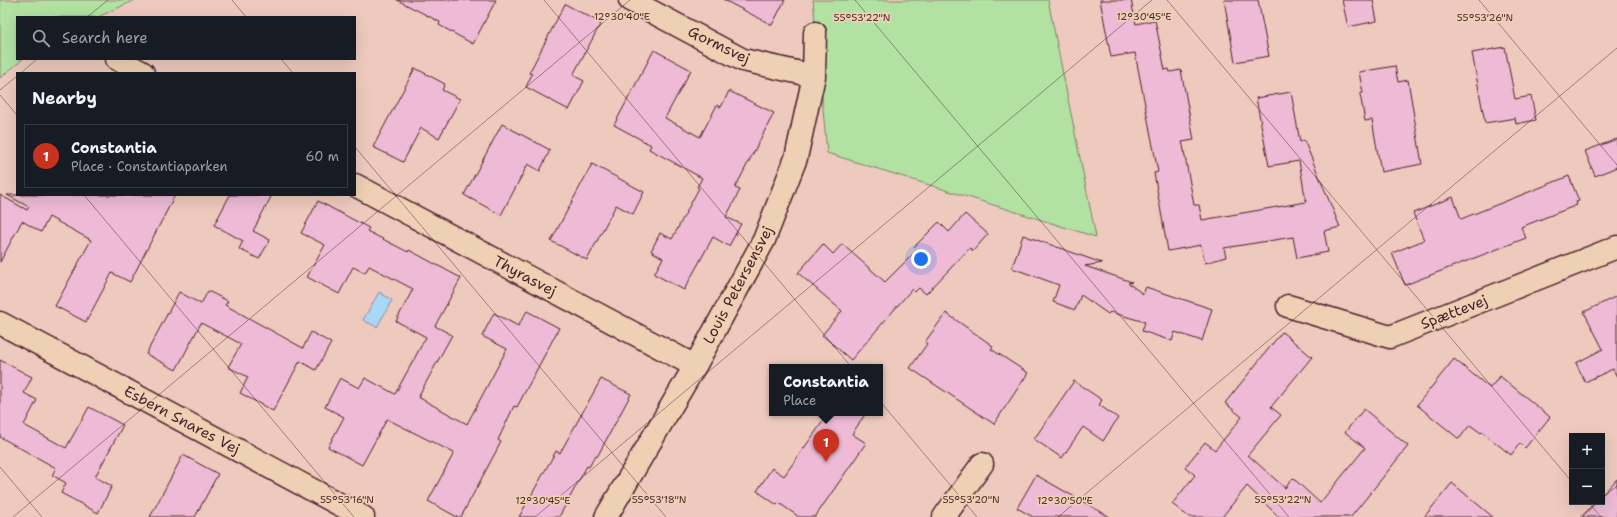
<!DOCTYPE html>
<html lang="en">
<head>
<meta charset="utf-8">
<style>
  body { margin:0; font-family:"Shantell Sans",sans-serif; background:#20242c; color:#f1f3f6 }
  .controls { position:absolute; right:12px; bottom:12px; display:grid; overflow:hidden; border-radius:0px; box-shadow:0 4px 16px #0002 }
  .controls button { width:36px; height:36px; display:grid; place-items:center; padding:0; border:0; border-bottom:1px solid #363941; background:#171b24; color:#f1f3f6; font:20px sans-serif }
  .you { position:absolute; left:921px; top:259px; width:14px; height:14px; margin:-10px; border:3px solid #fff; border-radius:50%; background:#1a73e8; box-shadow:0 0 0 6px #1a73e833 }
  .badge { display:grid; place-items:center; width:26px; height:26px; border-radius:50%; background:#c8321e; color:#fff; font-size:13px; font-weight:700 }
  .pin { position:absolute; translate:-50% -33px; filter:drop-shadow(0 1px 2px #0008) }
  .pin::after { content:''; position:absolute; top:21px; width:14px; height:12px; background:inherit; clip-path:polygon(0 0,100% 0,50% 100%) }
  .popup { position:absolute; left:769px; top:364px; width:114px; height:52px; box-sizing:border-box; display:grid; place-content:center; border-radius:0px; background:#171b24; filter:drop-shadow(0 1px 3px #0005); font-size:13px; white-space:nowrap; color:#9ea1a6 }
  .popup b { font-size:15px; color:#f1f3f6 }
  .popup::after { content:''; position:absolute; left:50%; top:100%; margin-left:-8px; border:8px solid transparent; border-top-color:#171b24 }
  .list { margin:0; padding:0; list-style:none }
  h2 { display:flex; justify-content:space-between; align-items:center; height:52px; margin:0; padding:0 16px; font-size:17px }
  h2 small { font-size:13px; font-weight:400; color:#9ea1a6 }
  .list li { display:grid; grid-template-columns:26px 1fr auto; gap:12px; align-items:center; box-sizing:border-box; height:64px; margin:0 8px 8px; padding:0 8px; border:1px solid #363941; border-radius:0px }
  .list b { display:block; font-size:15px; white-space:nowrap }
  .list p { margin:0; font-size:13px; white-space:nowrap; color:#9ea1a6 }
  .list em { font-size:13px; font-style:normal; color:#9ea1a6 }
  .icon { flex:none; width:22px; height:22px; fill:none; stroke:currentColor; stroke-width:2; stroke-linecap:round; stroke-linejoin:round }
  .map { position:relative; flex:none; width:1617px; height:517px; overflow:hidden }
  .search { position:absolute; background:#171b24; box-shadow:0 4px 16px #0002; left:16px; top:16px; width:340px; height:44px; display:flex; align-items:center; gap:10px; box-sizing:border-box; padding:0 14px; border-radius:0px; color:#9ea1a6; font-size:15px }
  .panel { position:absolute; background:#171b24; box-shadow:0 4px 16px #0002; left:16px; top:72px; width:340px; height:124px; border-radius:0px }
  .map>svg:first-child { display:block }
</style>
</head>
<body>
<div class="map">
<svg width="1617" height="517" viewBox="0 0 1617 517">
  <rect width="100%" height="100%" fill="#eecabe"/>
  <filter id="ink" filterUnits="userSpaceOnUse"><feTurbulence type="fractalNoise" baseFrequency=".025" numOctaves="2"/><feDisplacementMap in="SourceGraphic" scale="8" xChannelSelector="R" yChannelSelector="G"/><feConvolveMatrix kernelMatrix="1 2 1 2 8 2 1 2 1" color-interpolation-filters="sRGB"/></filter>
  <g filter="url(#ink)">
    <!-- green -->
    <path fill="#b1e2a2" stroke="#7e8066" d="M 0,0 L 135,0 L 98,17 L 17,17 L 17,59 L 23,59 L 0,78 Z
      M 813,0 L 1048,0 L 1096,237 L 827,153 Z"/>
    <!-- water -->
    <path fill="#aad7f6" stroke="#848da5" d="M 379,292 L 392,300 L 377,327 L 363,320 Z"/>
    <!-- building -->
    <path fill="#eebad5" stroke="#4a1f2b" d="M 397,0 L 496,0 L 473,44 L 439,25 L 440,22 Z
      M 724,0 L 785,0 L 772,25 Z
      M 1100,0 L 1131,0 L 1136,24 L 1155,20 L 1165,70 L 1169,69 L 1170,72 L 1181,70 L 1194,140 L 1182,142 L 1183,145 L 1194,205 L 1199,205 L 1202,220 L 1306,202 L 1299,161 L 1269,166 L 1256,98 L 1291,92 L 1300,142 L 1304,140 L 1340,227 L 1324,231 L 1328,252 L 1297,258 L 1293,237 L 1224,248 L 1226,257 L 1205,263 L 1201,245 L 1168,251 L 1154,173 L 1158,172 L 1135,53 L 1111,57 Z
      M 1224,0 L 1258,0 L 1269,56 L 1235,62 Z
      M 1342,0 L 1373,0 L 1377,21 L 1348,27 Z
      M 565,4 L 601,23 L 573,75 L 584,81 L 569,110 L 526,87 L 532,74 L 529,73 Z
      M 1505,47 L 1515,99 L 1531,96 L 1536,120 L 1516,124 L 1515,118 L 1485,123 L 1472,53 Z
      M 654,50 L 691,70 L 665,118 L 700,137 L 717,105 L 721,107 L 729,91 L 774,113 L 735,188 L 740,190 L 726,217 L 741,224 L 729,246 L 713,237 L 684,290 L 654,274 L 663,258 L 651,251 L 660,233 L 672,239 L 699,188 L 697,187 L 702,178 L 649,149 L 651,145 L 614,125 Z
      M 1395,66 L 1398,82 L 1408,80 L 1422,164 L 1381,172 L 1372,120 L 1365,121 L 1360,94 L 1363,93 L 1359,72 Z
      M 415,68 L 445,84 L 442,90 L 460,99 L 439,138 L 421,128 L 403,162 L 373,147 Z
      M 502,124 L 550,150 L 540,171 L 528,164 L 501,215 L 464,195 Z
      M 1617,139 L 1617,167 L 1595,176 L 1585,151 Z
      M 592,164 L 644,192 L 633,214 L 616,205 L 587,260 L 551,241 Z
      M 1569,176 L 1579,201 L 1576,202 L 1577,205 L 1521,227 L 1526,238 L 1405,285 L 1392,253 L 1424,240 L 1413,213 L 1453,197 L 1461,219 Z
      M 0,195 L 27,210 L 29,207 L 7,195 L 175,195 L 130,282 L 112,273 L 86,322 L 55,306 L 91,240 L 49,217 L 41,232 L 22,221 L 0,262 Z
      M 230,195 L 272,195 L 253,231 L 270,240 L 259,259 L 239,249 L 243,241 L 214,225 Z
      M 318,201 L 369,228 L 367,231 L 408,252 L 409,250 L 461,278 L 435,326 L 452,335 L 418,397 L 467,424 L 507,349 L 482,336 L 494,313 L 518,326 L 527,311 L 559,328 L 517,407 L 514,406 L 498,440 L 501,442 L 461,517 L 457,517 L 428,501 L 454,453 L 387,419 L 362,465 L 328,447 L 344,417 L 325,407 L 340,378 L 359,388 L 365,378 L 395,394 L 426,337 L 396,321 L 413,289 L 369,266 L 365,273 L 353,267 L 339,294 L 307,277 L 325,245 L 301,233 Z
      M 965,214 L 988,234 L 973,251 L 970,248 L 926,294 L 919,288 L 915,292 L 912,289 L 851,360 L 822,335 L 842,311 L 798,273 L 823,244 L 833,254 L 842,244 L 885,282 L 917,250 L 914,247 L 939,222 L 949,232 Z
      M 1023,235 L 1102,263 L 1085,266 L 1132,282 L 1128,283 L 1143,294 L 1146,287 L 1212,309 L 1202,341 L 1175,332 L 1172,341 L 1142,331 L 1145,322 L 1110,312 L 1108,314 L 1081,295 L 1075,310 L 1053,302 L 1059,285 L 1012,268 Z
      M 208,291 L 228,301 L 225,305 L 303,348 L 311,332 L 331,343 L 316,370 L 300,361 L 273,411 L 240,393 L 248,377 L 228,367 L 241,344 L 201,323 L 176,370 L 146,354 L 179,292 L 201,304 Z
      M 1617,296 L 1617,377 L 1613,369 L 1585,382 L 1576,363 L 1603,349 L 1584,312 Z
      M 946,313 L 993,346 L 991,349 L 1028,373 L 994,424 L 910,368 L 927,344 L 925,342 Z
      M 1282,332 L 1312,357 L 1271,407 L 1281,415 L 1248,455 L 1285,488 L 1293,478 L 1320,503 L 1365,448 L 1345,432 L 1364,409 L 1408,446 L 1351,517 L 1279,517 L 1247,486 L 1222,517 L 1189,517 L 1172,504 L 1195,475 L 1185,467 L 1205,442 L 1215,450 L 1242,417 L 1225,403 Z
      M 1454,359 L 1490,388 L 1500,376 L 1550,417 L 1525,448 L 1520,443 L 1511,455 L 1482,432 L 1481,433 L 1470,425 L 1459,439 L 1417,405 Z
      M 0,360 L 32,377 L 24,393 L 37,400 L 24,425 L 66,448 L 89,407 L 123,425 L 95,477 L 112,486 L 98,513 L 61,493 L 66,483 L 52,475 L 56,468 L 0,437 Z
      M 601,379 L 631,394 L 597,457 L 595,456 L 589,467 L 587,466 L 559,517 L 519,517 L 556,451 L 560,453 Z
      M 1074,381 L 1102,400 L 1099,405 L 1118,418 L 1103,441 L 1083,427 L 1062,458 L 1034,439 Z
      M 829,413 L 866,413 L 852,434 L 866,443 L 815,517 L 799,517 L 779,503 L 777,505 L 757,491 L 772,468 L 784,476 Z
      M 183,455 L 218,474 L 195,517 L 150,517 Z
      M 1036,475 L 1110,517 L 1033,517 L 1017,508 Z
      M 1617,479 L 1617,517 L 1582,517 L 1596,502 L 1602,502 L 1602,495 Z
      M 1452,483 L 1493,517 L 1424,517 Z"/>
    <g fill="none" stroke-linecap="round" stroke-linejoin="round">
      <defs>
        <path id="minor" d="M 630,0 L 743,60 L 814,76
          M 117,59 L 143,73
          M 355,185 L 695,366
          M 1288,306 L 1390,337 L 1617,247
          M 0,323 L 363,517
          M 606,517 L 695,366 L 764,240 L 796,158 L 814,76 L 815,33
          M 944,517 L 982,464"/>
      </defs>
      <!-- minor casing -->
      <use href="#minor" stroke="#4a1f2b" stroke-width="25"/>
      <!-- minor -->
      <use href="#minor" stroke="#eed1b4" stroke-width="22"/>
    </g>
  </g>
  <!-- ticks -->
  <path fill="none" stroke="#4a1f2b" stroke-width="1" stroke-opacity="0.45" d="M 232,0 L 246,17M 544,0 L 977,517M 855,0 L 1289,517M 1167,0 L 1572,482M 1479,0 L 1617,165M 87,17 L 108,0M 281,59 L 293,73M 21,73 L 37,59M 0,90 L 17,76M 0,95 L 17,115M 355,147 L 666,517M 84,195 L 354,517M 0,467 L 42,517M 1602,498 L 1617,486M 1588,502 L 1601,517M 13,517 L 630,0M 535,517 L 1152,0M 1058,517 L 1617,48M 1580,517 L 1597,502"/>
  <g text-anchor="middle" stroke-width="3.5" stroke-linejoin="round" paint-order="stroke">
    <!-- street labels -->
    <g font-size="15" fill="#4a1f2b" stroke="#eed1b4">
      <text transform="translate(719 45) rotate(26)" y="5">Gormsvej</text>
      <text transform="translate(525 276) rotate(28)" y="5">Thyrasvej</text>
      <text transform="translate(738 285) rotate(-62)" y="5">Louis Petersensvej</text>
      <text transform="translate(1454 312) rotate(-21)" y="5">Spættevej</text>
      <text transform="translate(182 420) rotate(28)" y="5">Esbern Snares Vej</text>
    </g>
  </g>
  <g font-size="10" text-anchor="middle" fill="#4a1f2b" stroke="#eed1b4" stroke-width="3.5" stroke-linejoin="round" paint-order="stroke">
    <text x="622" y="20">12°30'40"E</text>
    <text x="1144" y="20">12°30'45"E</text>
    <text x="1485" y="21">55°53'26"N</text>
    <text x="862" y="21">55°53'22"N</text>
    <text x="347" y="503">55°53'16"N</text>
    <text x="659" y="503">55°53'18"N</text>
    <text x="971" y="503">55°53'20"N</text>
    <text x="1283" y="503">55°53'22"N</text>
    <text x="543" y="504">12°30'45"E</text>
    <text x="1065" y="504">12°30'50"E</text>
  </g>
</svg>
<div class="controls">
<button>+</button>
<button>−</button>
</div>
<div class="you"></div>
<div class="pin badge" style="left:826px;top:462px">1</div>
<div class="popup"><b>Constantia</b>Place</div>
<div class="search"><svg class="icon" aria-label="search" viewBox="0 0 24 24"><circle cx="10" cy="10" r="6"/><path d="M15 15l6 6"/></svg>Search here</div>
<section class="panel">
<h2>Nearby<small></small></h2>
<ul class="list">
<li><span class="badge">1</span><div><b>Constantia</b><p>Place · Constantiaparken</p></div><em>60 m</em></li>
</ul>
</section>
</div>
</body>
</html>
